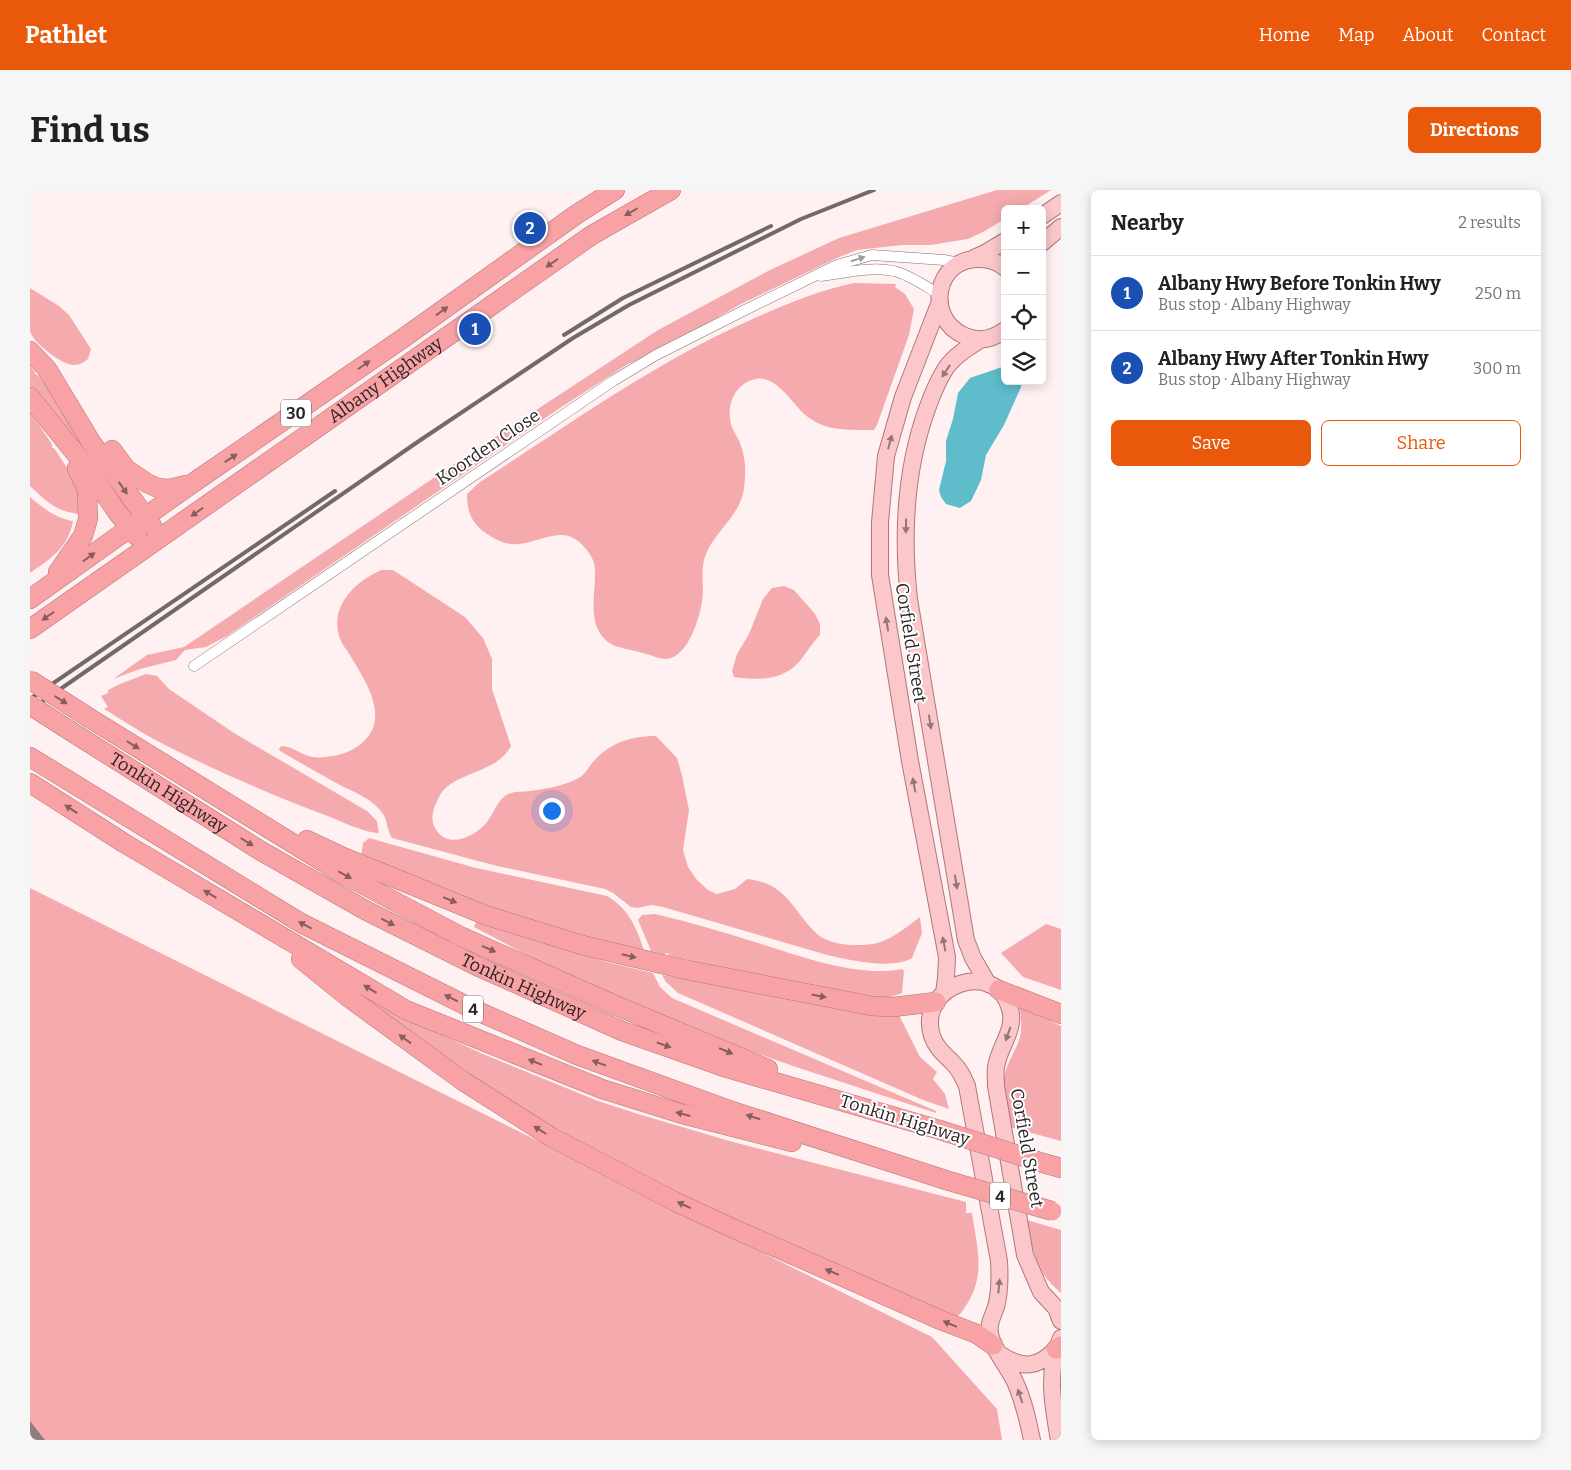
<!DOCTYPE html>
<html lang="en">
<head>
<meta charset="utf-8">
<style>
  body { margin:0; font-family:Bitter,serif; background:#f6f6f6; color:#202124 }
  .controls { position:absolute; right:15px; top:15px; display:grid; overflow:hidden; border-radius:8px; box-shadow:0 2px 12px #0003 }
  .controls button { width:45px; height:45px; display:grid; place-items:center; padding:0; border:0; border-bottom:1px solid #e0e0e0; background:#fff; color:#202124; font:25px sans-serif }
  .you { position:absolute; left:521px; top:620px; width:18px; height:18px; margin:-12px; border:4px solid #fff; border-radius:50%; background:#1a73e8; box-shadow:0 0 0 8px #1a73e833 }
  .badge { display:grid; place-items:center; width:32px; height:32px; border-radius:50%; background:#ea580c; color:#fff; font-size:16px; font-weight:700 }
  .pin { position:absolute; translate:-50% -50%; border:2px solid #fff; box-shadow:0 1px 5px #0006 }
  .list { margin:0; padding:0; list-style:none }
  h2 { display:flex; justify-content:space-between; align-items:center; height:65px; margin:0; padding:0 20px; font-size:21px }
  h2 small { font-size:16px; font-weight:400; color:#757577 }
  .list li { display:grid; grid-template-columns:32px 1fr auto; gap:15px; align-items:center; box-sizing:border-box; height:75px; padding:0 20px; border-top:1px solid #e0e0e0 }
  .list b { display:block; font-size:19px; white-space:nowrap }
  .list p { margin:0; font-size:16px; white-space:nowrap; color:#757577 }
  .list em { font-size:16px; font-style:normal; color:#757577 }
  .actions { display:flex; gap:10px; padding:15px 20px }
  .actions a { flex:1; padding:11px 0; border:1px solid #ea580c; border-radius:8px; text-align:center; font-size:18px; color:#ea580c }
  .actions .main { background:#ea580c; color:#fff }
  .icon { flex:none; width:28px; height:28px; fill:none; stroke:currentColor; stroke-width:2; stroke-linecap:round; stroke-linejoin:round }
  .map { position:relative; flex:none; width:1031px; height:1250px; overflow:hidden; border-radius:8px }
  header { display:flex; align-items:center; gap:30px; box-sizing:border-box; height:70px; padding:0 25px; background:#ea580c; color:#fff }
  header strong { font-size:24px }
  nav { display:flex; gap:28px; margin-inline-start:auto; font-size:18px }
  .intro { display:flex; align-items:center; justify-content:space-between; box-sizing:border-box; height:120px; padding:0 30px }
  h1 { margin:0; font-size:35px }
  .button { padding:12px 22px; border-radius:8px; background:#ea580c; color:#fff; font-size:18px; font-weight:700 }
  main { display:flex; gap:30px; padding:0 30px }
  aside { flex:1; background:#fff; border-radius:8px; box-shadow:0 2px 12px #0003 }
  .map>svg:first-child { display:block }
</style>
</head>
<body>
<header>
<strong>Pathlet</strong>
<nav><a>Home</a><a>Map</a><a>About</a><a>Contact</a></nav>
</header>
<div class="intro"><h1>Find us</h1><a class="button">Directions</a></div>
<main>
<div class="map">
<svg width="1031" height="1250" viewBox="0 0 1031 1250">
  <rect width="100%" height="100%" fill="#fff1f2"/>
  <!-- green -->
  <path fill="#f5abae" d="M 967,0 L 1021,0 L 991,19 L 975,19 L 975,29 L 953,42 L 938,49 L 900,55 L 872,55 L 827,60 L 807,68 L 711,114 L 623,164 L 598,174 L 530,218 L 197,446 L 176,457 L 155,460 L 146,470 L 110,479 L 83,489 L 117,465 L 154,457 L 436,266 L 628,140 L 740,80 L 809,48 Z
    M 824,93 L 866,94 L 865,97 L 875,104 L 884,119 L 879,145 L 847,235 L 844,240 C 830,240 803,241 790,234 C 785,232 779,228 774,224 C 762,212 745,185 726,189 C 705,193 696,215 701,234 C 703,242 709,248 711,256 C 716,270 716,283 714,298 C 711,325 685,341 676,364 C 671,375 673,391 673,403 C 672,422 659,469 635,469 C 629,469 622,465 616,464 C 608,461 589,458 583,455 C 556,440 565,409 565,384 C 565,381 565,376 564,373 C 561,364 555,357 548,351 C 527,335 504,357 481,354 C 471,353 461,347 453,341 C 440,331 437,319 437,304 L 450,292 C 540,234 628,170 727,127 C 759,113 790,100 824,93 Z
    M 0,98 L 29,116 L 39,125 L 61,159 L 58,169 C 54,172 50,175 44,175 C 32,175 3,153 0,141 C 0,129 0,110 0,98 Z
    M 0,176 L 5,182 L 5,184 L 8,185 L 23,204 L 93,311 L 88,314 L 0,196 Z
    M 0,222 L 22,254 L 22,258 L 24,258 L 43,287 L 42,290 L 47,296 L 51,324 C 26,322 17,312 0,296 Z
    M 0,307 C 13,318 25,328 43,331 C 38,358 22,368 0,383 Z
    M 352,380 L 363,380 L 435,427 L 453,448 L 462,469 L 462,499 L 481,556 C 466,585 422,581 409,607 C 405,615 401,624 403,633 C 405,640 411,647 418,649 C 431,653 449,642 457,632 C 465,622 468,607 481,603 C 486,601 494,602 500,601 C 514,599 527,597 540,592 C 559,584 553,582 565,570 C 581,552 603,546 626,546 L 647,568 L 652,585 L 659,620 L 653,660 L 658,677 L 667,690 L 678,700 L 687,704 L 705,699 L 717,689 C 757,693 762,720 787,744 C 800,756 831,757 847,753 C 862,749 877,737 890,727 L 892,743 L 882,768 C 862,780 819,770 797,765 L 633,717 L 621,715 L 608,718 L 601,717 L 583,703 L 575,699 L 467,676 L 362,648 C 356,639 358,628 350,620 C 339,607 323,602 308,594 C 288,583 269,572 250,561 L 249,559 L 251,556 C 263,556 271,565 283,567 C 288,568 296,567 302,566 C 314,565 326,559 335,550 C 359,526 335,490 321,467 C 318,461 313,456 311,451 C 297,419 324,391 352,380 Z
    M 754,396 L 764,400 L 785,424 L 790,434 L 790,445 C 780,455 774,468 765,476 C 748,491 725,490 704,487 L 702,481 L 707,464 L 719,444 L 733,409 L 742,398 Z
    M 116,484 L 127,486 L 139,499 L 204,543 L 337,621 L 347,631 L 349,643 C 334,643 309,630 295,625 C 240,604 186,581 133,554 C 113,544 94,531 74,519 L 78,517 L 71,506 L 78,503 L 78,500 L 90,494 Z
    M 339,648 L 446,678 L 577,706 C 599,719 606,737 614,760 L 501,734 L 331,666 L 333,653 Z
    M 0,698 L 902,1147 L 967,1219 L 972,1250 L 0,1250 Z
    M 625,724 C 659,732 694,742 728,753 C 769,766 829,788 872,779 L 874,781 L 872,803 L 858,808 L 843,808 L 685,777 L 639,765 L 638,763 L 634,764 L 621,761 L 608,730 L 612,725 Z
    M 446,732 L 577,772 L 623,783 L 630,797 L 642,808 L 906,921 L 906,923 L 766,877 L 661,840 L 514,774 L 444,737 Z
    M 1016,734 L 1031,739 L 1031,800 L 993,787 L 971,763 Z
    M 632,785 L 869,825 L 890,867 L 907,882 L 903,889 L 915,904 L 919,919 L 893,910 L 648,803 L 636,792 Z
    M 309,789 L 386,833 L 453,864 L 568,911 L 608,924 L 703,952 L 936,1012 L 936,1023 L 942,1023 C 947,1057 956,1084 937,1114 C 934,1118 931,1125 927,1126 C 922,1128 913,1122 908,1120 L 907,1118 L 696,1029 L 551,955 L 413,867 Z
    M 994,818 L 1031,836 L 1031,951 L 980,937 C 977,920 972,903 974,887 C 977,872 986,861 990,847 C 992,838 991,829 990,819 Z
    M 997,1030 L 1031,1040 L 1031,1103 C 1004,1080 1004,1063 997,1030 Z"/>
  <!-- water -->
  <path fill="#5ebccb" d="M 975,176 L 975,191 L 992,191 L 991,197 L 974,235 L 956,265 L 951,290 L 941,311 L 930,318 L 916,314 L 911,307 L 909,300 L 916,271 L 916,251 L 923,229 L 928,203 L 940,188 Z"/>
  <!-- building -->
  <path fill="#8f7c7c" d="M 0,1231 L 15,1250 L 0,1250 Z"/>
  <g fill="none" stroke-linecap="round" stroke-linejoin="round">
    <defs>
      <path id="street" d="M 791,86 C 814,83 841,76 864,81 C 880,85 895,96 909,104
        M 164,476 L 583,191 L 626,165 L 719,118 L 807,75 L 842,65 L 914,70 L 929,73"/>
      <path id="primary" d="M 1012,26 L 1031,13
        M 1012,53 L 1031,37
        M 944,68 L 955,63 L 975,51
        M 975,78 C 968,72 959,69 950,69 C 905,67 894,129 935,146 C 949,152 963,149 975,140
        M 909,114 L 873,207 L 856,266 L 850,332 L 850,385 L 880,571 L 917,767 L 916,788 L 914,803
        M 952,149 C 939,157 925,165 916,178 C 908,190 902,205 897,219 C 875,280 872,345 879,409 L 936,750 L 943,768 L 958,794
        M 971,1165 C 992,1179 1008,1178 1026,1159
        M 1002,1250 C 998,1231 994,1212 986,1194 C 980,1179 962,1159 960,1143 C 958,1133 963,1126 966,1117 C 970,1102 970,1087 969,1071 L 937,896 C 933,887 930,880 923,873 C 915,865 906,858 902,846 C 886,794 967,768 980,819 C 986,840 969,856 966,877 C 965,883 966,890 966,896 L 995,1065 L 1011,1102 L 1026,1118 L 1031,1131
        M 1029,1250 C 1023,1217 1016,1180 1031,1148"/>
      <g id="highway">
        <path d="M 0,161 L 17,179 L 61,252 L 122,336"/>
        <path d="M 0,207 L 58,279 L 87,322 L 107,346"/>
        <path d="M 82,260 L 96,279 L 117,293 L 128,298 L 139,299 L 156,295"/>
        <path d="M 28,382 L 53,346 L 58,329 L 57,300 L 47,278"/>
        <path d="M 0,409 L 160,295 L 372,149 L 547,24 L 585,0"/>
        <path id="s1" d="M 0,439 L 562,45 L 641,0"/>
        <path d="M 61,529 L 311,683 L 432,747 L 587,816 L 738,879"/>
        <path id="s2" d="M 42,542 L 231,661 L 335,720 L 447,776 L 592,841 L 697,878 L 910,940"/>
        <path d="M 0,567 L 271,733 L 445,820 L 547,865 L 696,919 L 919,991"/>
        <path d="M 0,593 L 94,653 L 376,820 L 572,899 L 652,924 L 762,952"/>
        <path d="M 277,650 L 313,667 L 455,725 L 552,755 L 657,780 L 842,816 L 863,817 L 906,812"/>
        <path d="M 271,769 L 318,807 L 433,891 L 521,947 L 644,1011 L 702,1038 L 913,1131 L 947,1144 L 963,1155"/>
        <path d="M 969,800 L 1031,824"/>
        <path d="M 1013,973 L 1031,978"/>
        <path d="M 1026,1159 L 1031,1156"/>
      </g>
    </defs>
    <!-- street casing -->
    <use href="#street" stroke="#847171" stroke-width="11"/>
    <!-- primary casing -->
    <use href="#primary" stroke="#b17679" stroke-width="18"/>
    <!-- highway casing -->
    <use href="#highway" stroke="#b17679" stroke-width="20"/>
    <!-- street -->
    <use href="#street" stroke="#fff" stroke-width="10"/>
    <!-- primary -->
    <use href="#primary" stroke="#fbc7ca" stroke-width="16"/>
    <!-- highway -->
    <use href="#highway" stroke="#f8a2a6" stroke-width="19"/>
    <!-- rail -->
    <path stroke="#726969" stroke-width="4" d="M 534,145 L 593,108 L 741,36
      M 0,509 L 305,301
      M 0,520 L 389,251 L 543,148 L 599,115 L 771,29 L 844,0"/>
    <defs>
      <path id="highway-bridge" d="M 0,490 L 61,529
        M 0,515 L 42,542
        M 910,940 L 1013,973
        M 919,991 L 1022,1021"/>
    </defs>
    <!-- highway-bridge casing -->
    <use href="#highway-bridge" stroke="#b17679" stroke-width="20" stroke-linecap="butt"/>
    <!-- highway-bridge -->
    <use href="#highway-bridge" stroke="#f8a2a6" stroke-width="19"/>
  </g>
  <!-- one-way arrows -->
  <defs><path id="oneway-solid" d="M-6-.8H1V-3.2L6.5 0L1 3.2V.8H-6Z" transform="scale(1.25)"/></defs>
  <g fill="#885d5f">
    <use href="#oneway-solid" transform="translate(601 22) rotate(150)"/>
    <use href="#oneway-solid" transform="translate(522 73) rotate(145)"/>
    <use href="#oneway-solid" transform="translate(412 121) rotate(-36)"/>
    <use href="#oneway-solid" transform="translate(334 175) rotate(-35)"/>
    <use href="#oneway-solid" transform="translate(201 268) rotate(-33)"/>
    <use href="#oneway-solid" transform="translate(93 298) rotate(55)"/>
    <use href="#oneway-solid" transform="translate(167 322) rotate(145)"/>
    <use href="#oneway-solid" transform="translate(59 367) rotate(-36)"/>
    <use href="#oneway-solid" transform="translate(18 426) rotate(145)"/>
    <use href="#oneway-solid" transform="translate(31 510) rotate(32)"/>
    <use href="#oneway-solid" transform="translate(103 555) rotate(32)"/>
    <use href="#oneway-solid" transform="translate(41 619) rotate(-147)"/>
    <use href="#oneway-solid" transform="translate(217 652) rotate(32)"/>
    <use href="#oneway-solid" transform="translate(315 685) rotate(29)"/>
    <use href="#oneway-solid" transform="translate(180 704) rotate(-149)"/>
    <use href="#oneway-solid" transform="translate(420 710) rotate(22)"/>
    <use href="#oneway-solid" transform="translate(358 732) rotate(27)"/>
    <use href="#oneway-solid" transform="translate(275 735) rotate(-152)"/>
    <use href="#oneway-solid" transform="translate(459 759) rotate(24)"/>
    <use href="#oneway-solid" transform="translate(599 766) rotate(13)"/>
    <use href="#oneway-solid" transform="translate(340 799) rotate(-149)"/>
    <use href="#oneway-solid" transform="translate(789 806) rotate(11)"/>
    <use href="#oneway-solid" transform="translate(421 808) rotate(-154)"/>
    <use href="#oneway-solid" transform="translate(375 849) rotate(-144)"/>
    <use href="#oneway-solid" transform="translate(634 855) rotate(19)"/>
    <use href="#oneway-solid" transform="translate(696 861) rotate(23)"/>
    <use href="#oneway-solid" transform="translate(505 872) rotate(-158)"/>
    <use href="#oneway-solid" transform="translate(569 873) rotate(-160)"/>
    <use href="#oneway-solid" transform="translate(653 924) rotate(-165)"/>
    <use href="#oneway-solid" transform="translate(723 927) rotate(-162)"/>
    <use href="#oneway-solid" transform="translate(510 940) rotate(-148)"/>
    <use href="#oneway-solid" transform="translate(654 1015) rotate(-155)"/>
    <use href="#oneway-solid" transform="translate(802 1082) rotate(-157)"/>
    <use href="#oneway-solid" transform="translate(920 1134) rotate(-157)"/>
  </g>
  <use fill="#a09d9d" href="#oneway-solid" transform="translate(828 69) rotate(-17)"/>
  <g fill="#947678">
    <use href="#oneway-solid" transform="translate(916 181) rotate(123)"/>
    <use href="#oneway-solid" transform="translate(860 252) rotate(-75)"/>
    <use href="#oneway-solid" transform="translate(876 336) rotate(91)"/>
    <use href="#oneway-solid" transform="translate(857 434) rotate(-99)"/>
    <use href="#oneway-solid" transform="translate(900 532) rotate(81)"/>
    <use href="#oneway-solid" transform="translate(884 595) rotate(-101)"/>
    <use href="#oneway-solid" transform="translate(926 692) rotate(81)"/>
    <use href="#oneway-solid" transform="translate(914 754) rotate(-101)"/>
    <use href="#oneway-solid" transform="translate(978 844) rotate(110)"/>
    <use href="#oneway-solid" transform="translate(969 1096) rotate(-85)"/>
    <use href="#oneway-solid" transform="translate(990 1206) rotate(-108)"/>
  </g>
  <g text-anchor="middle" stroke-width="4" stroke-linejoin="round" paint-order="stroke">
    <!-- shield labels -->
    <g fill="#fff" stroke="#6b6666" stroke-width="1">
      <rect x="251" y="209.5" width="30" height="27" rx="4"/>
      <rect x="433" y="805.5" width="20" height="27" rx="4"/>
      <rect x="960" y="992.5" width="20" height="27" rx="4"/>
    </g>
    <g font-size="16" font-weight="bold" fill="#2c2525">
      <text x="266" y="229">30</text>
      <text x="443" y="825">4</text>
      <text x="970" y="1012">4</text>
    </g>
    <!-- street labels -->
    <g font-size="18" fill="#2c2525" stroke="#fff">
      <text dy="6" stroke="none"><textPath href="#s1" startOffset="434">Albany Highway</textPath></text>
      <text transform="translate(458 257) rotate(-34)" y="6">Koorden Close</text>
      <text transform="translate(881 453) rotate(81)" y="6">Corfield Street</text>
      <text dy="6" stroke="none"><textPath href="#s2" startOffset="114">Tonkin Highway</textPath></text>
      <text dy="6" stroke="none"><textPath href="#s2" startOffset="519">Tonkin Highway</textPath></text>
      <text transform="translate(875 930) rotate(17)" y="6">Tonkin Highway</text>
      <text transform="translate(997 958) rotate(80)" y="6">Corfield Street</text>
    </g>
  </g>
</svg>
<div class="controls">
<button>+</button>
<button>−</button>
<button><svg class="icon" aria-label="locate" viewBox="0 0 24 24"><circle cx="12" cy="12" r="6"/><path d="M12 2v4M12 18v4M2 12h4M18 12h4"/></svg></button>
<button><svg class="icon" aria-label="layers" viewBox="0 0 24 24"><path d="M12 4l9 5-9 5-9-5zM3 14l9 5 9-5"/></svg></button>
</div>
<div class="you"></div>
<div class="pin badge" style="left:445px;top:139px;background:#1a4fb4">1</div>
<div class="pin badge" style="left:500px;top:38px;background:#1a4fb4">2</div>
</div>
<aside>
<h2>Nearby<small>2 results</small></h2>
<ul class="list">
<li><span class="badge" style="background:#1a4fb4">1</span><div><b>Albany Hwy Before Tonkin Hwy</b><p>Bus stop · Albany Highway</p></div><em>250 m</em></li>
<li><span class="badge" style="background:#1a4fb4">2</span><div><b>Albany Hwy After Tonkin Hwy</b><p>Bus stop · Albany Highway</p></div><em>300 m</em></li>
</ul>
<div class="actions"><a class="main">Save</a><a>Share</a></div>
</aside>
</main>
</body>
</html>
